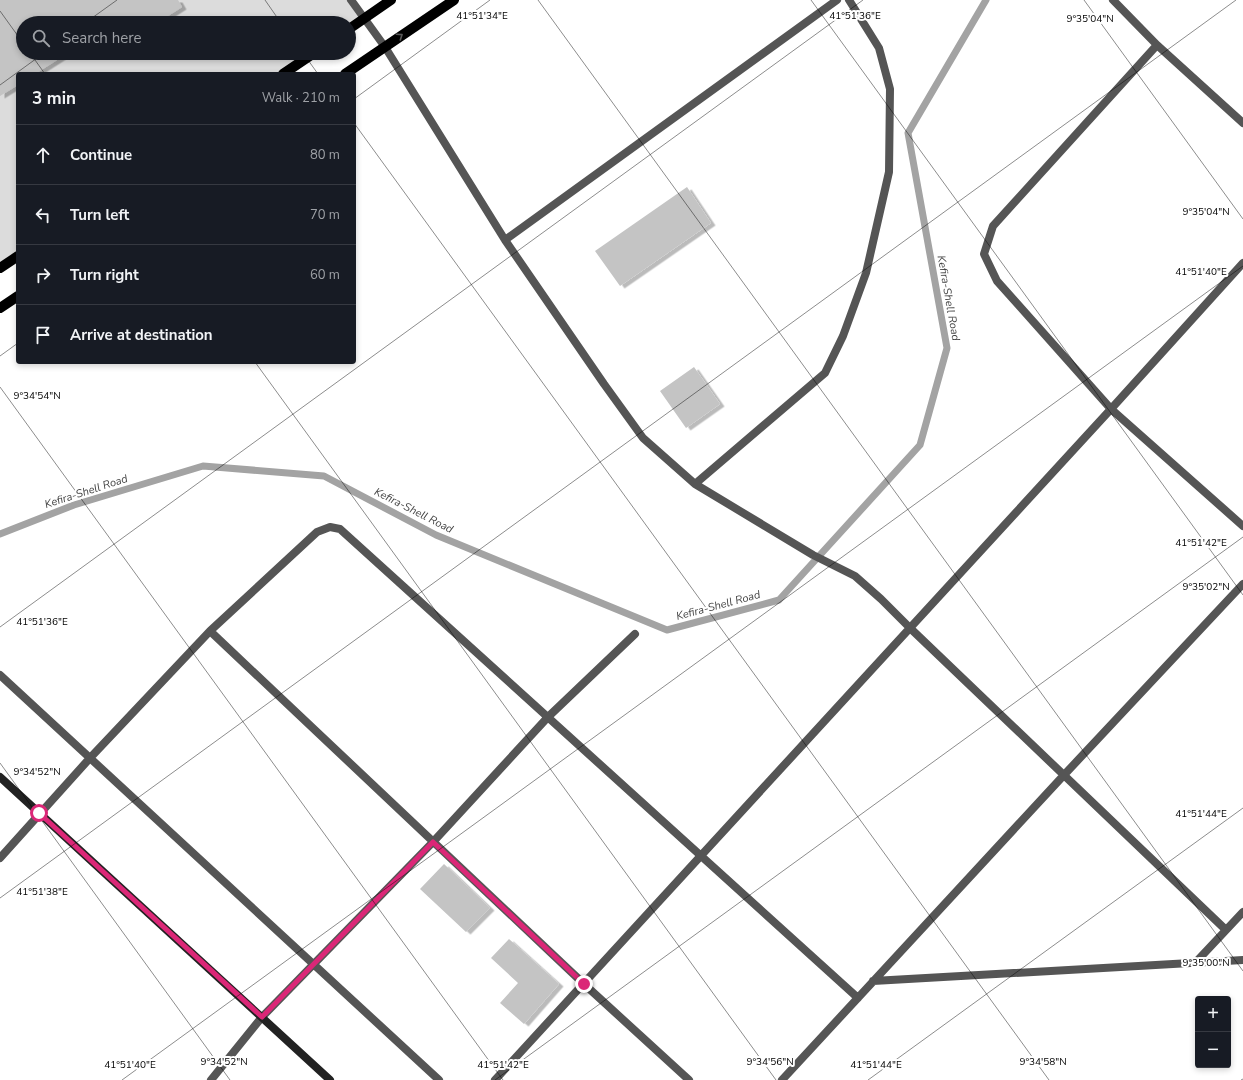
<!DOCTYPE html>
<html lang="en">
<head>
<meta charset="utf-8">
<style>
  body { margin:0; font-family:"Nunito Sans",sans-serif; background:#20242c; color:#f1f3f6 }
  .controls { position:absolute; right:12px; bottom:12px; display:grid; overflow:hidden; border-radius:4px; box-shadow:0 2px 6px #0003 }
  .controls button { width:36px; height:36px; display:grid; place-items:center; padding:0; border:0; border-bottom:1px solid #363941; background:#171b24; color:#f1f3f6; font:20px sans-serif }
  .stop { position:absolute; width:12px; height:12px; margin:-9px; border:3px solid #db2777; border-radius:50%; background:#fff }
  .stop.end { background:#db2777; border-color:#fff; box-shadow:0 1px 4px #0008 }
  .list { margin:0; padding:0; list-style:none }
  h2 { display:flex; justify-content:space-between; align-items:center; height:52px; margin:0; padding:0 16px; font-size:17px }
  h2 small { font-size:13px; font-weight:400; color:#9ea1a6 }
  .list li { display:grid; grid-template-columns:26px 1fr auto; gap:12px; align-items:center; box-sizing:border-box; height:60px; padding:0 16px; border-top:1px solid #363941 }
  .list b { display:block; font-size:15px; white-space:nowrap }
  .list em { font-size:13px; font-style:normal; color:#9ea1a6 }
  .icon { flex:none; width:22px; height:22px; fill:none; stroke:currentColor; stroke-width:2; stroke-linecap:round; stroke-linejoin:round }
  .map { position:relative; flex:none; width:1243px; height:1080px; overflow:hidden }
  .search { position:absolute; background:#171b24; box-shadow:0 2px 6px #0003; left:16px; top:16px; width:340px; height:44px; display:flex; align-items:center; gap:10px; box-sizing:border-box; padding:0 14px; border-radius:22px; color:#9ea1a6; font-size:15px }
  .panel { position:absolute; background:#171b24; box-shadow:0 2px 6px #0003; left:16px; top:72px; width:340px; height:292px; border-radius:4px }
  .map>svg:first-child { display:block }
</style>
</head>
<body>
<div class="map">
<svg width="1243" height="1080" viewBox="0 0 1243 1080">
  <defs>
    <filter id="shadow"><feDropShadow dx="4.5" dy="2.5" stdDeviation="0" flood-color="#0004"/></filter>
  </defs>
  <rect width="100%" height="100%" fill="#fff"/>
  <!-- green -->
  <path fill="#dcdcdc" d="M 0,0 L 351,0 L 364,19 L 349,23 L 23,23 L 23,53 L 314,53 L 283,74 L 18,74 L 18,256 L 0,268 Z"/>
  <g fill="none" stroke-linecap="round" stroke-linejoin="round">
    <!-- stream -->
    <path stroke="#a3a3a3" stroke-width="7" d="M 0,534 L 74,505 L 203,466 L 324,476 L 436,535 L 667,630 L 779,600 L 920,445 L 947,348 L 908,133 L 986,0"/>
  </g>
  <!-- building -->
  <path fill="#c4c4c4" filter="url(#shadow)" d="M 0,0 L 178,0 L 182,7 L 157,23 L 23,23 L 23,53 L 68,53 L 35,74 L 18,74 L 18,85 L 0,96 Z
    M 687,187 L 711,223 L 620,286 L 595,251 Z
    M 694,367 L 720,404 L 686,428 L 660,391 Z
    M 444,864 L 490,908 L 466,932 L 420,889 Z
    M 509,939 L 559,984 L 524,1024 L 500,1003 L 518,983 L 491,958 Z"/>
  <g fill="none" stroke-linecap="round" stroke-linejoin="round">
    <!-- street -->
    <path stroke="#555" stroke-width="8" d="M 351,0 L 385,47 L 505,240 L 604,384 L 643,438 L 695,484 L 813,555 L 855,576 L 881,599 L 910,628 L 1226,930
      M 1113,0 L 1157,45 L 1243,123
      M 1157,45 L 993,226 L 984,254 L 997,281 L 1111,409 L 1243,526
      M 505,240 L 837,0
      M 695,484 L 825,373 L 843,336 L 866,273 L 889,172 L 890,89 L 879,48 L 849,0
      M 210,631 L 584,984 L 689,1080
      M 0,675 L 439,1080
      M 0,858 L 90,758 L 210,631 L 317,532 L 330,527 L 340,529 L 858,998
      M 1196,962 L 1243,912
      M 873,981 L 1243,960
      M 211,1080 L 262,1017 L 433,842 L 548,717 L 635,634
      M 495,1080 L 1111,409 L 1243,263
      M 782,1080 L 1064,775 L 1243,584"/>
    <!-- secondary -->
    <path stroke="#222" stroke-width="8" d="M 0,777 L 330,1080"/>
    <!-- primary -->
    <path stroke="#000" stroke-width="10" d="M 349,29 L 391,0
      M 283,74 L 314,53
      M 345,74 L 454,0
      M 0,268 L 18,256
      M 0,308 L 18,296"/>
  </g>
  <!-- one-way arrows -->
  <defs><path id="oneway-chevron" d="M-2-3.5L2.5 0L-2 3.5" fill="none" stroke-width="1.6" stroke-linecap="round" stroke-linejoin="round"/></defs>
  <use stroke="#595959" href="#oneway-chevron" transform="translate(400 36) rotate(-34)"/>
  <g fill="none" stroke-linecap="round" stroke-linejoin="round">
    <!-- route -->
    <path stroke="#db2777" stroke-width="5" d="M 39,813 L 262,1017 L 433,842 L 584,984"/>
  </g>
  <!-- ticks -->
  <path fill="none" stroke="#000" stroke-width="1" stroke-opacity="0.45" d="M 265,0 L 281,23M 538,0 L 1243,971M 811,0 L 1243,595M 1084,0 L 1243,219M 0,11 L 23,43M 85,23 L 117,0M 30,53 L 45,74M 303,53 L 318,74M 0,85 L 44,53M 354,99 L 490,0M 354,123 L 1049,1080M 0,356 L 18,343M 255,362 L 776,1080M 0,387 L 503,1080M 0,627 L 863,0M 0,763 L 230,1080M 0,898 L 1236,0M 122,1080 L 1243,266M 495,1080 L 1243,537M 868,1080 L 1243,808M 1241,1080 L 1243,1079"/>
  <g text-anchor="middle" stroke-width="4" stroke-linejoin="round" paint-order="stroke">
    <!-- water labels -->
    <g font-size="11" font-style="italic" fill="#444" stroke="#fff">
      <text transform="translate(949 298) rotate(80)" y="4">Kefira-Shell Road</text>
      <text transform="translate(86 491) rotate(-18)" y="4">Kefira-Shell Road</text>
      <text transform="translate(414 510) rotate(27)" y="4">Kefira-Shell Road</text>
      <text transform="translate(718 605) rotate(-15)" y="4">Kefira-Shell Road</text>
    </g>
  </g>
  <g font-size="10" text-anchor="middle" fill="#000" stroke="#fff" stroke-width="4" stroke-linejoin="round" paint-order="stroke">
    <text x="855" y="19">41°51'36"E</text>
    <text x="482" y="19">41°51'34"E</text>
    <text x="1090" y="22">9°35'04"N</text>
    <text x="1206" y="215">9°35'04"N</text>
    <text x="1201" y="275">41°51'40"E</text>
    <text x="37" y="399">9°34'54"N</text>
    <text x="1201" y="546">41°51'42"E</text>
    <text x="1206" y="590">9°35'02"N</text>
    <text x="42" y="625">41°51'36"E</text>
    <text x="37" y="775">9°34'52"N</text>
    <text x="1201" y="817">41°51'44"E</text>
    <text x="42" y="895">41°51'38"E</text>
    <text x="1206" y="966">9°35'00"N</text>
    <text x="224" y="1065">9°34'52"N</text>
    <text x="770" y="1065">9°34'56"N</text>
    <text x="1043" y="1065">9°34'58"N</text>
    <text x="130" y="1068">41°51'40"E</text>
    <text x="503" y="1068">41°51'42"E</text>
    <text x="876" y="1068">41°51'44"E</text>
  </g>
</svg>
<div class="controls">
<button>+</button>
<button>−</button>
</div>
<div class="stop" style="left:39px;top:813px"></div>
<div class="stop end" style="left:584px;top:984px"></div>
<div class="search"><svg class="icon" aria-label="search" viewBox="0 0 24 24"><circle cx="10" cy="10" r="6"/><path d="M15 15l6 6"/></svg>Search here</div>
<section class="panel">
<h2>3 min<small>Walk · 210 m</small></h2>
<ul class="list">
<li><svg class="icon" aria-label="ahead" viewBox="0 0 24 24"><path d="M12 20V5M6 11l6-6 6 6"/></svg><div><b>Continue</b></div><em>80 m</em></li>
<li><svg class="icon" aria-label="left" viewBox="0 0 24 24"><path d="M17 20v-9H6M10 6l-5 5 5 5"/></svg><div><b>Turn left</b></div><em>70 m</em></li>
<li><svg class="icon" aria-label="right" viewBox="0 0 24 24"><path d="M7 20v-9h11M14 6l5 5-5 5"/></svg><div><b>Turn right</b></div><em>60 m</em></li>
<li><svg class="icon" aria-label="arrive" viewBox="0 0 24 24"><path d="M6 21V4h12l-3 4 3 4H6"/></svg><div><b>Arrive at destination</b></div></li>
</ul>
</section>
</div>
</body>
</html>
